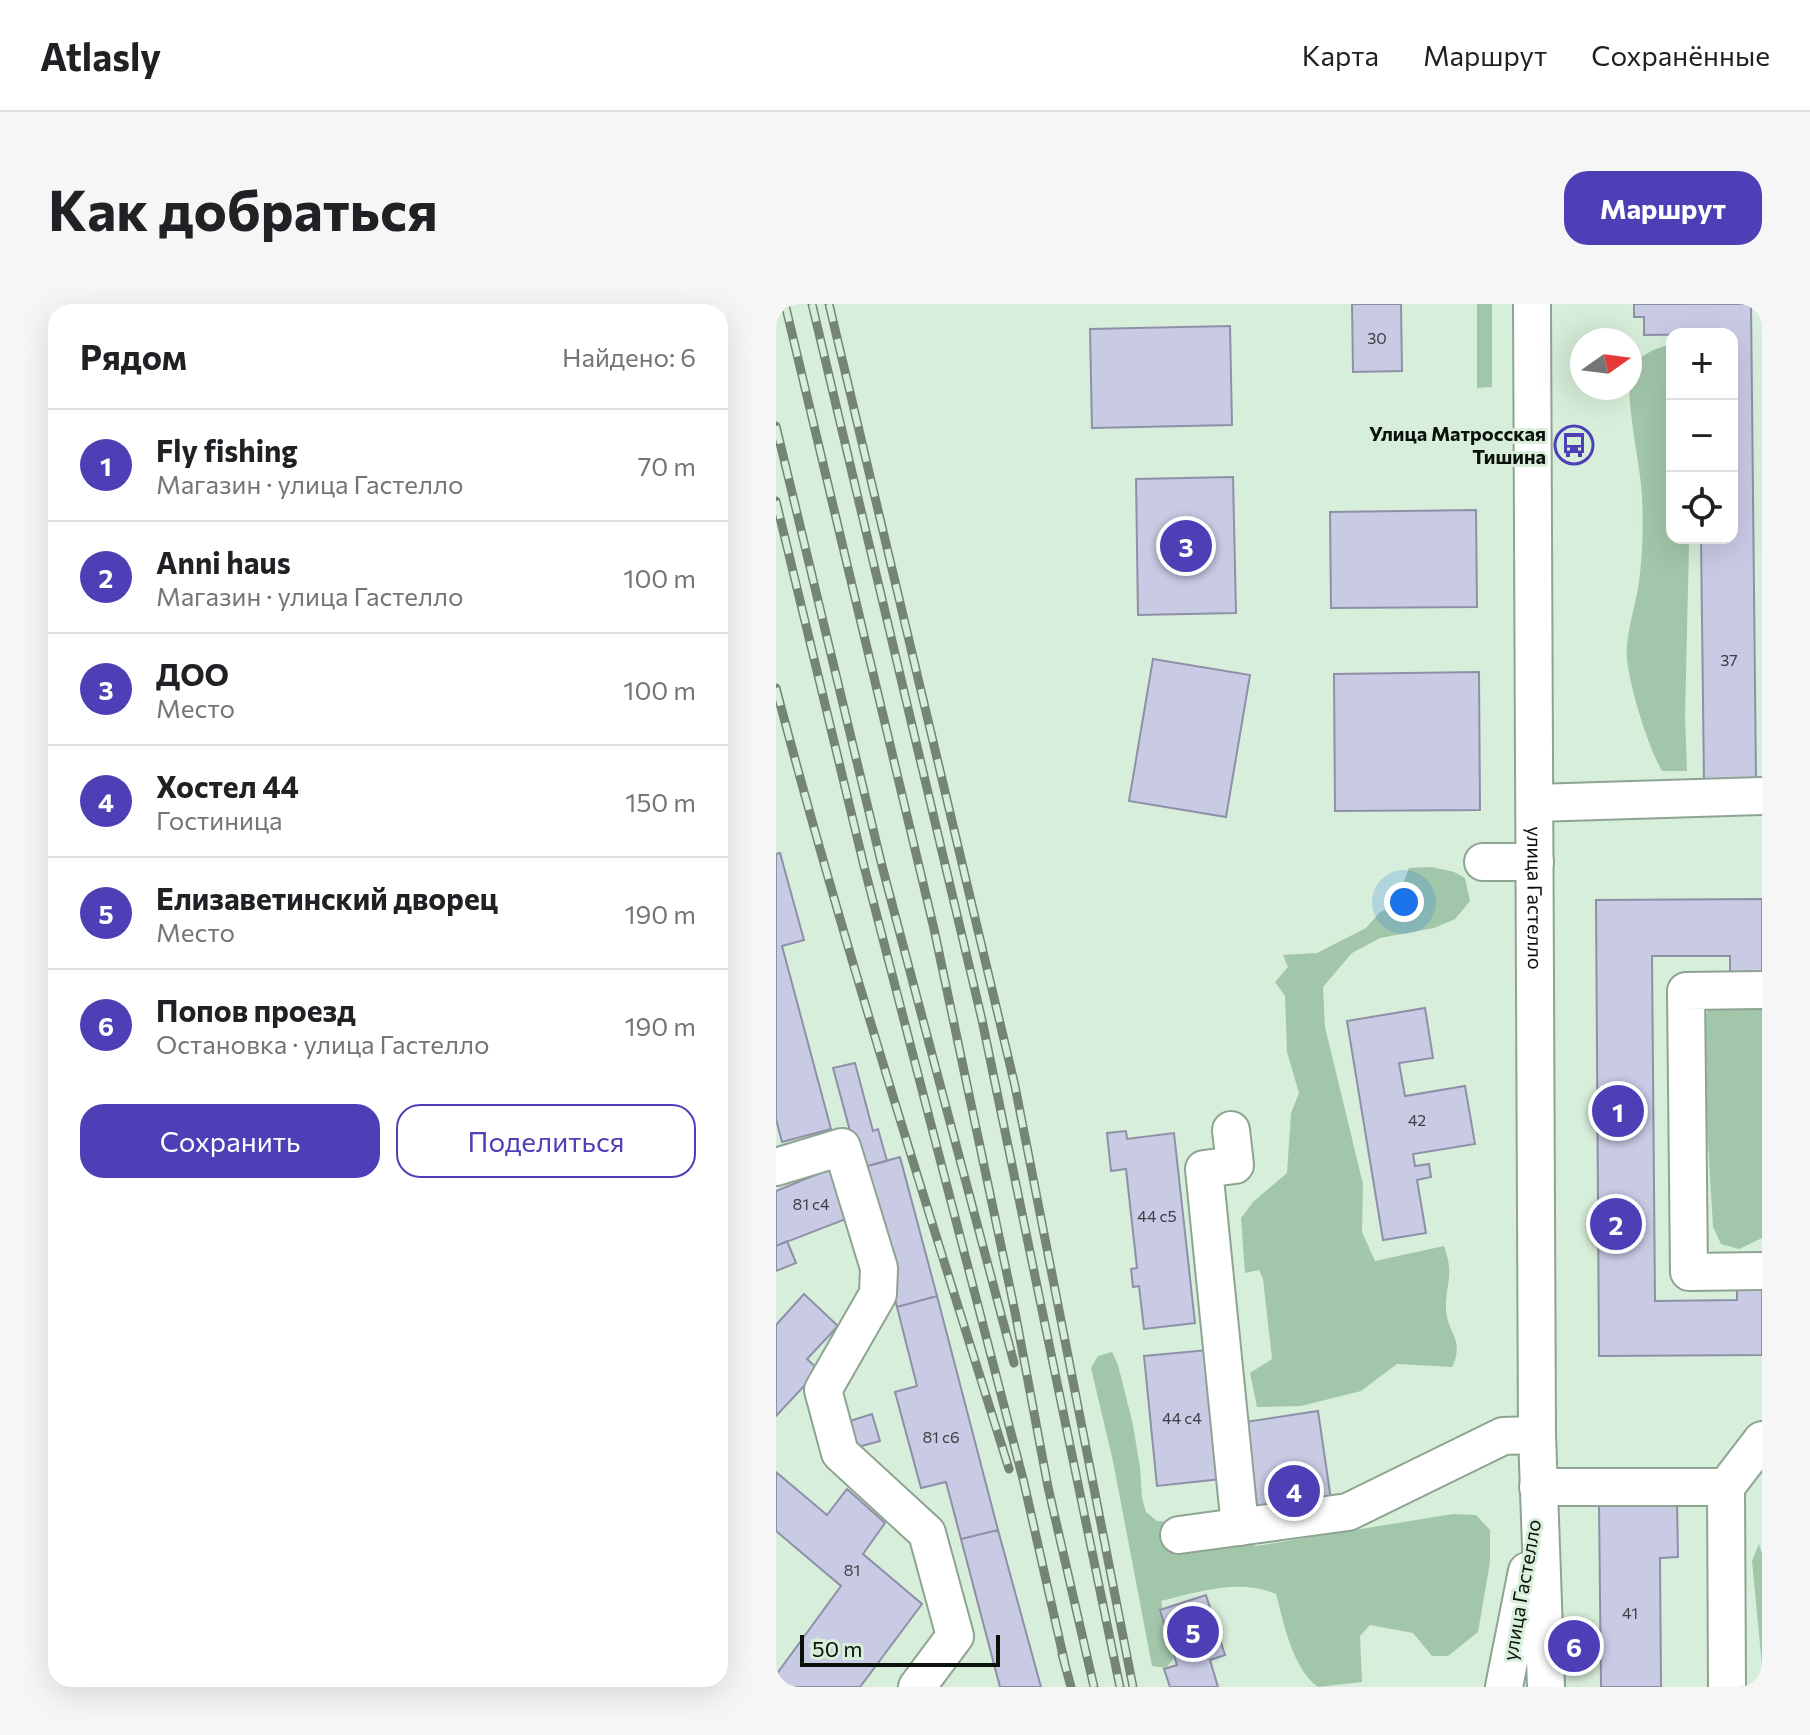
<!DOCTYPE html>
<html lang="ru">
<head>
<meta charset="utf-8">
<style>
  body { margin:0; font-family:Commissioner,sans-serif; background:#f6f6f6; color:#202124 }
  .controls { position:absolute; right:24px; top:24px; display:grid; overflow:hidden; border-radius:16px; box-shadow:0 8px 32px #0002 }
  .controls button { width:72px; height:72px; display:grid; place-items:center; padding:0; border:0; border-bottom:2px solid #e0e0e0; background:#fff; color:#202124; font:40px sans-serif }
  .compass { position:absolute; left:794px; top:24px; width:72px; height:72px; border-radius:50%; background:#fff; box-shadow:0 8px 32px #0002; rotate:76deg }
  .scale { position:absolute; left:24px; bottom:20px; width:200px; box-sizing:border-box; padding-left:8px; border:4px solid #0a120b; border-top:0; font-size:22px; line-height:28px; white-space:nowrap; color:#0a120b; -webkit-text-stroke:6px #d7eeda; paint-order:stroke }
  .you { position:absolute; left:628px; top:598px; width:28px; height:28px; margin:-20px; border:6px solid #fff; border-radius:50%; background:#1a73e8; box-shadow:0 0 0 12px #1a73e833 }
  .badge { display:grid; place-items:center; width:52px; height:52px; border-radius:50%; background:#4d40b7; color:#fff; font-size:26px; font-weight:700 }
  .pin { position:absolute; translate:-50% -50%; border:4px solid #fff; box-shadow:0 2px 8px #0006 }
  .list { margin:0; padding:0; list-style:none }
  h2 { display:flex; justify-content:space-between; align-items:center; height:104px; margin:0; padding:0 32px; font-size:34px }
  h2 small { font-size:26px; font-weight:400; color:#757577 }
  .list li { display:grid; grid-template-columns:52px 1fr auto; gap:24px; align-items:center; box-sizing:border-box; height:112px; padding:0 32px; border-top:2px solid #e0e0e0 }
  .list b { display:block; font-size:30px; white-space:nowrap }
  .list p { margin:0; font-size:26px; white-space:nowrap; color:#757577 }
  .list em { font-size:26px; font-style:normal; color:#757577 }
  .actions { display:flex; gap:16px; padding:24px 32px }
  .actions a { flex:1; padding:18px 0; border:2px solid #4d40b7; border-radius:24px; text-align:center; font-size:28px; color:#4d40b7 }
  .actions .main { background:#4d40b7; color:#fff }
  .icon { flex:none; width:44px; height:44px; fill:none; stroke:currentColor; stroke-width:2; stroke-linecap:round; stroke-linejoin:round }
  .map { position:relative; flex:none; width:986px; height:1383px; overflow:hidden; border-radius:24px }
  header { display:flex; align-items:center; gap:48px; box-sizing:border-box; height:112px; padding:0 40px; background:#fff; border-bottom:2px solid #e0e0e0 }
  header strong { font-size:38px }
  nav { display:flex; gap:44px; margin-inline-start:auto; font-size:28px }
  .intro { display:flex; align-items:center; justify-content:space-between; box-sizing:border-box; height:192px; padding:0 48px }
  h1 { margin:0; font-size:56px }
  .button { padding:20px 36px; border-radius:24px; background:#4d40b7; color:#fff; font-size:28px; font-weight:700 }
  main { display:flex; gap:48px; padding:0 48px }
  aside { flex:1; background:#fff; border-radius:24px; box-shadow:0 8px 32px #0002 }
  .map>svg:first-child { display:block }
</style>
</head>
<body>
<header>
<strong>Atlasly</strong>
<nav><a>Карта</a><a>Маршрут</a><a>Сохранённые</a></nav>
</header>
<div class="intro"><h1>Как добраться</h1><a class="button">Маршрут</a></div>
<main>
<aside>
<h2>Рядом<small>Найдено: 6</small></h2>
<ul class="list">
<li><span class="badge">1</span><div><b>Fly fishing</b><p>Магазин · улица Гастелло</p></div><em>70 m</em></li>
<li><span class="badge">2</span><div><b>Anni haus</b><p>Магазин · улица Гастелло</p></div><em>100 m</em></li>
<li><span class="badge">3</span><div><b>ДОО</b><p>Место</p></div><em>100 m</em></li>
<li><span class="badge">4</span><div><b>Хостел 44</b><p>Гостиница</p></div><em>150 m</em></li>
<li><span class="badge">5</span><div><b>Елизаветинский дворец</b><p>Место</p></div><em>190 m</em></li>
<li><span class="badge">6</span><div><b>Попов проезд</b><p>Остановка · улица Гастелло</p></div><em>190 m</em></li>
</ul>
<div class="actions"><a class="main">Сохранить</a><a>Поделиться</a></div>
</aside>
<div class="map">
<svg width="986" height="1383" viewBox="0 0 986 1383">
  <rect width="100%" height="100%" fill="#d7eeda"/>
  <!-- green -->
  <path fill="#a2c6a9" d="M 701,0 L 716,0 L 716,83 L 701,84 Z
    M 896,40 L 896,234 L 913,234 L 913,241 L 909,413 L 911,467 L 886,467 C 871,440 855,387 851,356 C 849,333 858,307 862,284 C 867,255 868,209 865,180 C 863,156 847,82 856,65 C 863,50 881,44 896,40 Z
    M 656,563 L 678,568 L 689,574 L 694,597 L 679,615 L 658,624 L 604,634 L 576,649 L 547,683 L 549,723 L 587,880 L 586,928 L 599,957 L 668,942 C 679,973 669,979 670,1007 C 672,1030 689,1036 676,1063 L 621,1060 L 585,1087 L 525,1102 L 481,1103 L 474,1069 L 496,1055 L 487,975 L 483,966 L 469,969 L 465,914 L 478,897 L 511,869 L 515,809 L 523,789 L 511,748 L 509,692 L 499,678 L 512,663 L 507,651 L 541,649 L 590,624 L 604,608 L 619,602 L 633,564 Z
    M 951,699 L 986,704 L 986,934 L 963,945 L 945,940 L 937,923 L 925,721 L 933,704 Z
    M 336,1048 L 342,1061 L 357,1121 L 364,1164 L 366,1194 L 370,1208 L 381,1217 L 423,1219 L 480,1242 L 677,1210 L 700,1211 L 714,1226 L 714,1258 L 702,1328 L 672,1352 L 656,1352 L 637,1329 L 594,1321 L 584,1332 L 586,1378 L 542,1383 C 516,1364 508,1319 500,1290 C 463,1274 422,1288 385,1297 L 398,1354 L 390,1364 L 376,1362 L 337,1157 L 315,1064 L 322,1052 Z
    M 983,1240 L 986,1250 L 986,1361 L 976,1257 Z"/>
  <!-- building -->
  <path fill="#c9cbe5" stroke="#8e90a8" stroke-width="2" d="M 576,0 L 625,0 L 626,67 L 577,68 Z
    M 858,0 L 975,0 L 980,477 L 928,478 L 925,234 L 956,234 L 956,30 L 868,31 L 868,13 L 858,13 Z
    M 454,22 L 456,121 L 316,124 L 314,25 Z
    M 457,173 L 460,309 L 362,311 L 360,175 Z
    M 700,206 L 701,303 L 555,304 L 554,208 Z
    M 377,355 L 474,371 L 450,513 L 353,497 Z
    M 703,368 L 704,506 L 559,507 L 558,370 Z
    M 4,549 L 28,636 L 6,642 L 55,825 L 6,838 L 0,815 L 0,550 Z
    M 986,595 L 986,671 L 954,671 L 954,652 L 876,652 L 879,997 L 961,996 L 961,976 L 986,976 L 986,1051 L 823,1052 L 820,596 Z
    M 649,704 L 657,754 L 623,759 L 629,792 L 689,782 L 699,840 L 637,850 L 639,862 L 653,860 L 655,873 L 641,876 L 650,929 L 607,936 L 571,717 Z
    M 79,759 L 97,827 L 102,825 L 111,857 L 84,864 L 57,764 Z
    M 350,827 L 351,835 L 398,829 L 419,1019 L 368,1025 L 363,982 L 357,983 L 355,965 L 361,964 L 350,865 L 335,867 L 331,829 Z
    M 124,853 L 161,992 L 121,1003 L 84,864 Z
    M 56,864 L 75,913 L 0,942 L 0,887 Z
    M 11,937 L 20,959 L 0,967 L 0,942 Z
    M 28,990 L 62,1022 L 31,1055 L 43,1066 L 0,1112 L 0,1021 Z
    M 161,992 L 222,1226 L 185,1235 L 170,1178 L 145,1184 L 119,1088 L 141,1082 L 121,1003 Z
    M 432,1046 L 445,1175 L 381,1182 L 368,1052 Z
    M 542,1107 L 555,1196 L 482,1207 L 469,1118 Z
    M 96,1110 L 104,1137 L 82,1143 L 74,1117 Z
    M 0,1168 L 51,1211 L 71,1185 L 109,1219 L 87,1250 L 146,1300 L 84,1383 L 0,1383 L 0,1371 L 65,1282 L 0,1227 Z
    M 901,1197 L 902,1253 L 884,1254 L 885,1383 L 825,1383 L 823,1199 Z
    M 222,1226 L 265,1383 L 224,1383 L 185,1235 Z
    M 430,1291 L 449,1351 L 434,1356 L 442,1383 L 394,1383 L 388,1365 L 401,1361 L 384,1306 Z"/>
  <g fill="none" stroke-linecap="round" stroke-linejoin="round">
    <defs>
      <g id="minor">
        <path id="s1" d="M 756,0 L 761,1131 L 770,1383"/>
        <path d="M 759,499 L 986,492"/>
        <path d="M 707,558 L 759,558"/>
        <path d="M 986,686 L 910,687 L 913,968 L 986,967"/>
        <path d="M 455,826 L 459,861 L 428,865 L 464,1223"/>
        <path d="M 0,863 L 66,843 L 103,964 L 102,990 L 47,1086 L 64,1149 L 151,1229 L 179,1332 L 141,1383"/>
        <path d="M 762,1183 L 950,1183"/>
        <path d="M 403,1231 L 572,1208 L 727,1132 L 761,1131"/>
        <path d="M 728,1383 L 751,1267"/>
        <path d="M 951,1383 L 950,1183 L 986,1136"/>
      </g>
    </defs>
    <!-- minor casing -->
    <use href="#minor" stroke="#8ea492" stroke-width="40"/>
    <!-- minor -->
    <use href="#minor" stroke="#fff" stroke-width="36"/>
    <defs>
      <path id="rail" d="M 9,0 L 158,625 L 239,1008 L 272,1183 L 318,1383
        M 36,0 L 206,716 L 344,1383
        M 53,0 L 239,782 L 357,1383
        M 0,122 L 106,562 L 238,1059
        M 0,197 L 89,566 L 248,1179 L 289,1360
        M 0,384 C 69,647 152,906 233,1165
        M 286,1350 L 295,1383"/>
    </defs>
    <!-- rail casing -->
    <use href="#rail" stroke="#748476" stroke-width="9"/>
    <!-- rail -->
    <use href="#rail" stroke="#d7eeda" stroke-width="6" stroke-dasharray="18" stroke-linecap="butt"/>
  </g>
  <!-- icons -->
  <defs>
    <symbol id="bus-ring" viewBox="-11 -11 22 22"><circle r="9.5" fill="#d7eeda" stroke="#4d40b7" stroke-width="1.5"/><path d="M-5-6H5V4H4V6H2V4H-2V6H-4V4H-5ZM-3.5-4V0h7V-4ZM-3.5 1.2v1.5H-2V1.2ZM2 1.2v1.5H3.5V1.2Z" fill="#4d40b7"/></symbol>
  </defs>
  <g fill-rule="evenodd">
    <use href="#bus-ring" x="776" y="119" width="44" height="44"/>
  </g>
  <g text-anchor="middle" stroke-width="6" stroke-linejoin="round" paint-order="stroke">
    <!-- number labels -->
    <g font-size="16" fill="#3a4042">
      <text x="601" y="40">30</text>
      <text x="953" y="362">37</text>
      <text x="641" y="822">42</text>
      <text x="35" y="906">81 с4</text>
      <text x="381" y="918">44 c5</text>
      <text x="406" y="1120">44 c4</text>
      <text x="165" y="1139">81 с6</text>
      <text x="76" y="1272">81</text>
      <text x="854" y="1315">41</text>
    </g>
    <!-- poi labels -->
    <g font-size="20" font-weight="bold" fill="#0a120b" stroke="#d7eeda" text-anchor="end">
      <text x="770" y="137">Улица Матросская<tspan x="770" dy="23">Тишина</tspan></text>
    </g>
    <!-- street labels -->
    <g font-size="20" fill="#0a120b" stroke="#d7eeda">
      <text dy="7" stroke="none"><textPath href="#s1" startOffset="594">улица Гастелло</textPath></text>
      <text transform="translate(746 1286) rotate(-80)" y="7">улица Гастелло</text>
    </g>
  </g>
</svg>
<div class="controls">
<button>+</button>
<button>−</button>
<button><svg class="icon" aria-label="locate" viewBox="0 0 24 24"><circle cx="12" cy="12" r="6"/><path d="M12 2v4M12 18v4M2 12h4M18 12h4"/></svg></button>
</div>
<svg class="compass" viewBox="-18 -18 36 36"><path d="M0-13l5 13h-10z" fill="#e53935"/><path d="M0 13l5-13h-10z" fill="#757577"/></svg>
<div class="scale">50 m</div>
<div class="you"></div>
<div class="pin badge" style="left:842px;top:807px">1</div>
<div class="pin badge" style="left:840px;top:920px">2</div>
<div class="pin badge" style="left:410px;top:242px">3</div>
<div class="pin badge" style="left:518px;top:1187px">4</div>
<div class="pin badge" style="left:417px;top:1328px">5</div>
<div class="pin badge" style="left:798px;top:1342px">6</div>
</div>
</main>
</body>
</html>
